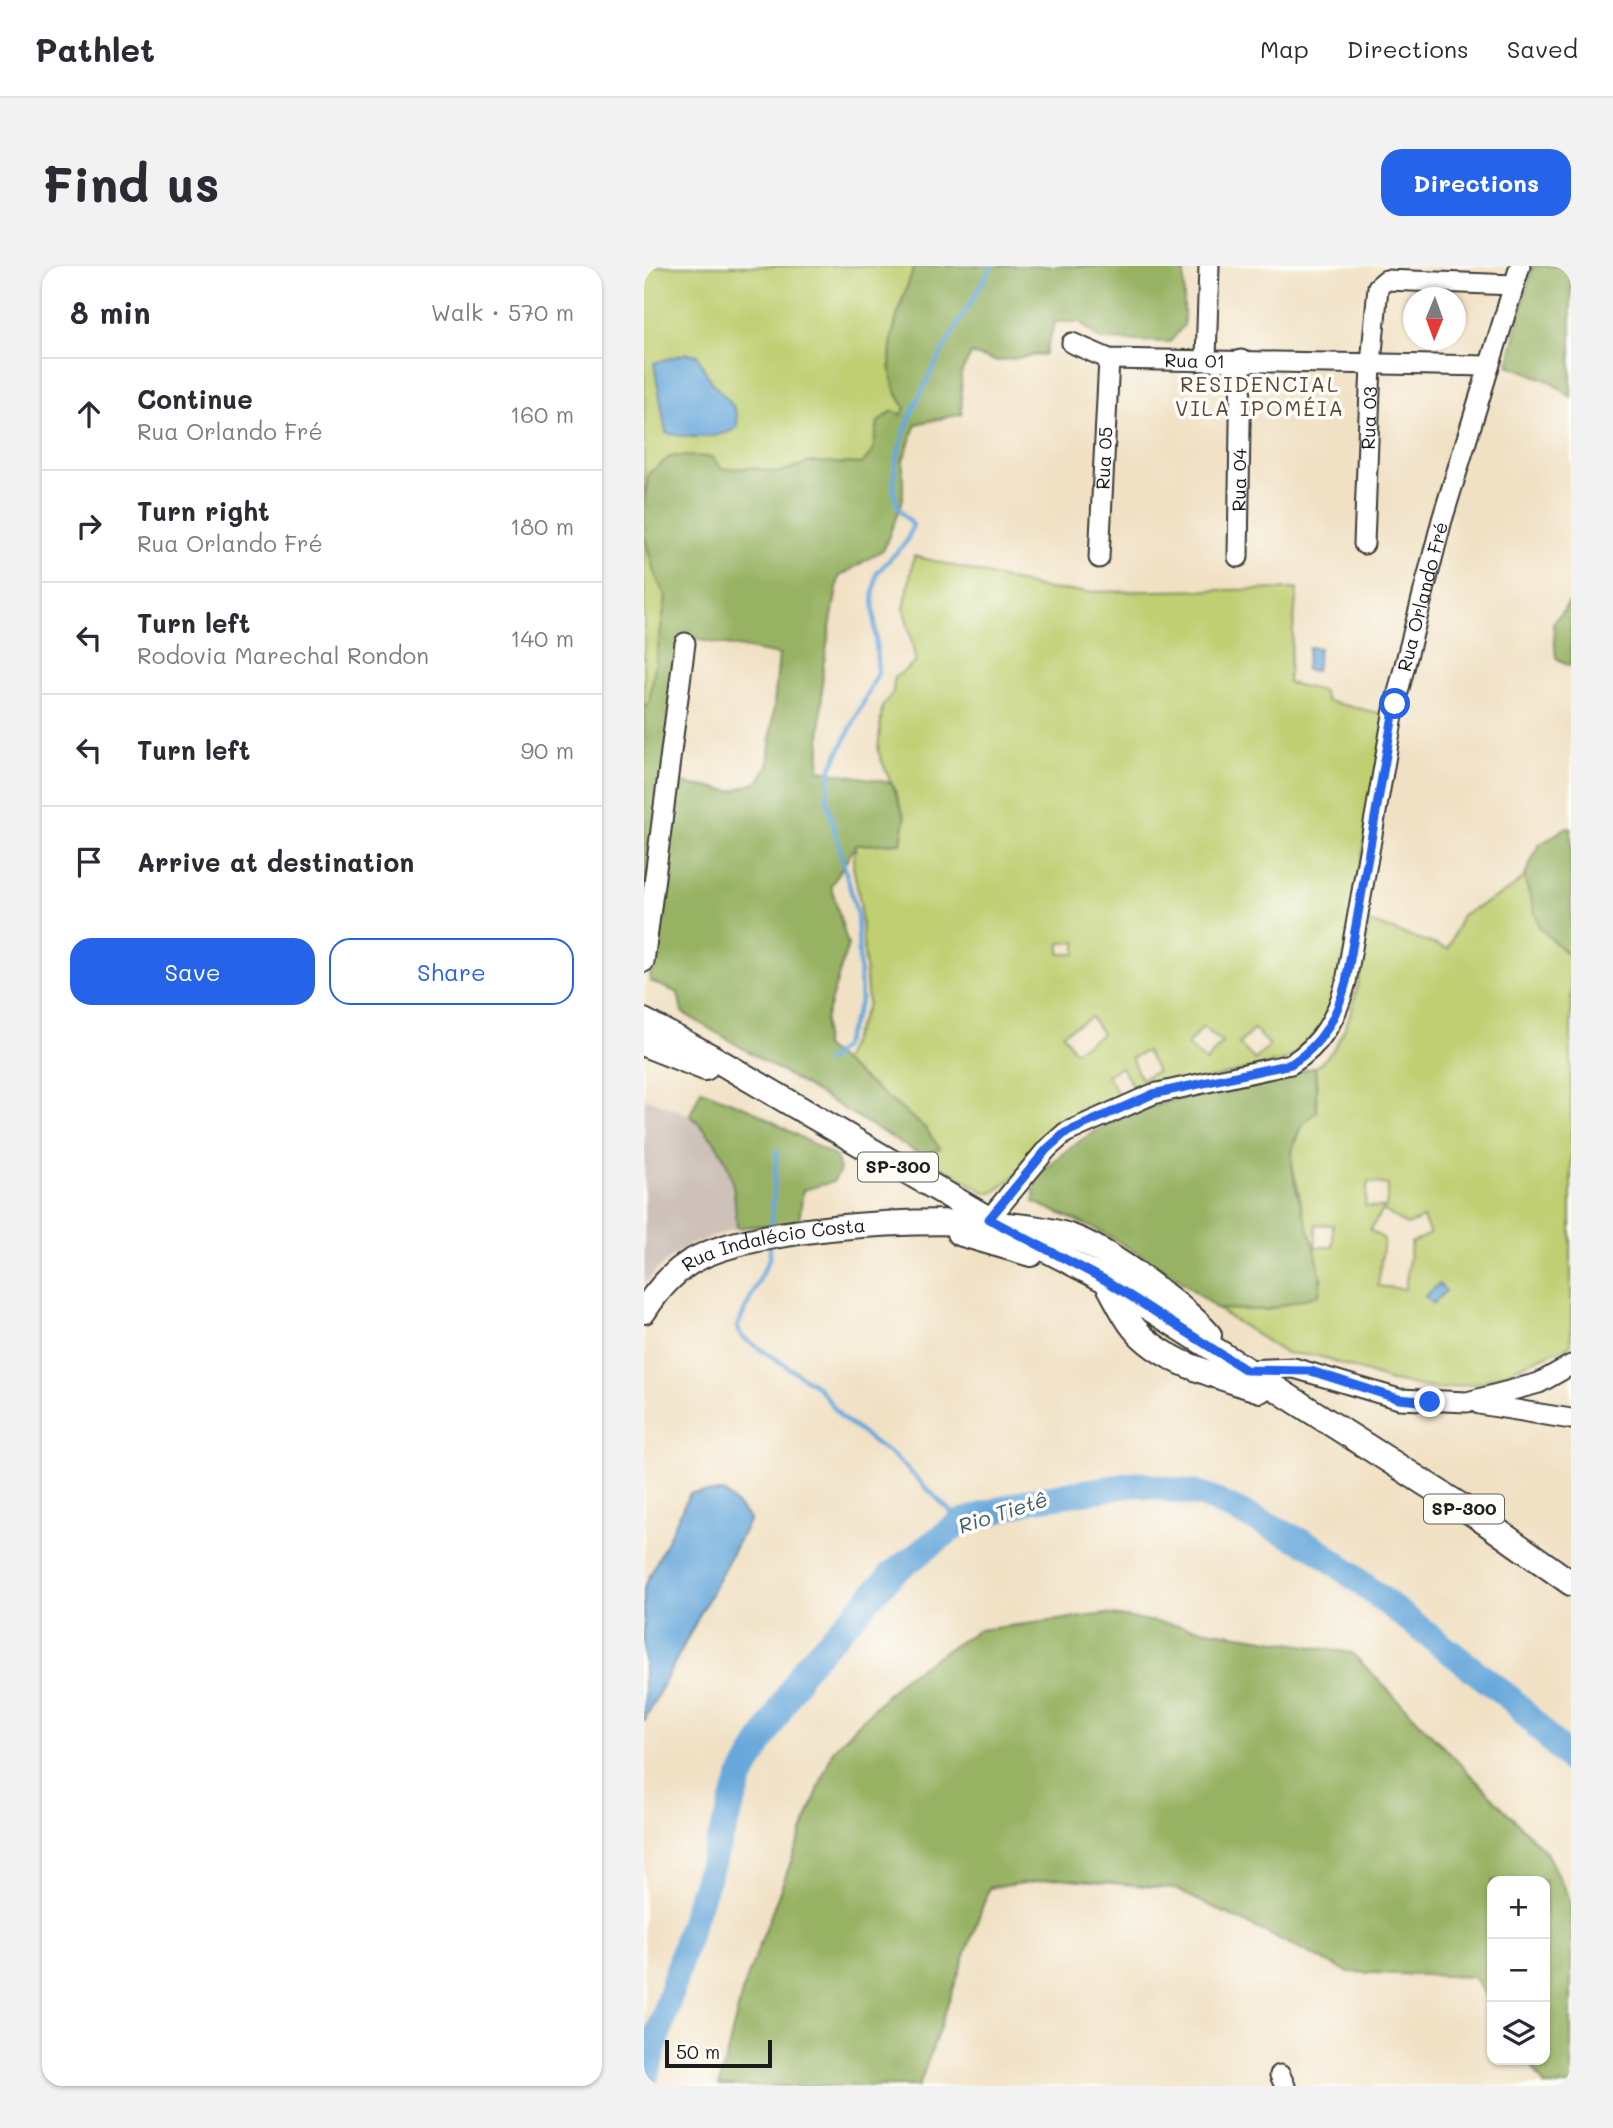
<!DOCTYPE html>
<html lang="en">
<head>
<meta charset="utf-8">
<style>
  body { margin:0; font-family:Mali,sans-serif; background:#f2f2f3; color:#2b2b33 }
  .controls { position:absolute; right:21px; bottom:21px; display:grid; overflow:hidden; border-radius:14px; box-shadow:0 2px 5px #0004 }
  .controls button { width:63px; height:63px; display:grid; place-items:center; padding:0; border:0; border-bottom:2px solid #e1e1e2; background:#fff; color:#2b2b33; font:35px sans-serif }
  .compass { position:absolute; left:759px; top:21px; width:63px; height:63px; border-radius:50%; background:#fff; box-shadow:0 2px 5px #0004; rotate:181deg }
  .scale { position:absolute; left:21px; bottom:18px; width:107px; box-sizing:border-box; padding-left:7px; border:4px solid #1c1c1c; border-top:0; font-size:19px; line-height:24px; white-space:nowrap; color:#1c1c1c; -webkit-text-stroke:5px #fdfcf7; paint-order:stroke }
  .stop { position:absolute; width:21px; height:21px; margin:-16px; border:5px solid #2563eb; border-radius:50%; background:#fff }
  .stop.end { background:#2563eb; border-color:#fff; box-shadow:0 2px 7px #0008 }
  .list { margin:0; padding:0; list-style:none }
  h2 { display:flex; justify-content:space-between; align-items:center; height:91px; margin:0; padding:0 28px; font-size:30px }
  h2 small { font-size:23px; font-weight:400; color:#7c7c81 }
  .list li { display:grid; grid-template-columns:46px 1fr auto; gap:21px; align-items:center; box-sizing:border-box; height:112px; padding:0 28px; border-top:2px solid #e1e1e2 }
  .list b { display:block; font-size:26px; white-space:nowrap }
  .list p { margin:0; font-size:23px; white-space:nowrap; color:#7c7c81 }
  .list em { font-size:23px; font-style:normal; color:#7c7c81 }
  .actions { display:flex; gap:14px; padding:21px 28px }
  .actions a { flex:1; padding:16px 0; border:2px solid #2563eb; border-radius:21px; text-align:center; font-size:24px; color:#2563eb }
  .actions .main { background:#2563eb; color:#fff }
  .icon { flex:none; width:38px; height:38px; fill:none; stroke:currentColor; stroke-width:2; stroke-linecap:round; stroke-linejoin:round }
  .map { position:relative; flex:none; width:927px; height:1820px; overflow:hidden; border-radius:21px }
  header { display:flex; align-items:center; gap:42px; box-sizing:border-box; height:98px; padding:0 35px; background:#fff; border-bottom:2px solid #e1e1e2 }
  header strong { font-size:33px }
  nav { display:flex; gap:38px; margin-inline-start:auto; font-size:24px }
  .intro { display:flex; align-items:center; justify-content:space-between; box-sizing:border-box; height:168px; padding:0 42px }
  h1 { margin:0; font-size:49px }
  .button { padding:18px 32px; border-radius:21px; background:#2563eb; color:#fff; font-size:24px; font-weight:700 }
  main { display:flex; gap:42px; padding:0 42px }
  aside { flex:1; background:#fff; border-radius:21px; box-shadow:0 2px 5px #0004 }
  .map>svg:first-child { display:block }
</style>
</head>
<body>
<header>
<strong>Pathlet</strong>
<nav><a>Map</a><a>Directions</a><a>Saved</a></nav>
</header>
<div class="intro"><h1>Find us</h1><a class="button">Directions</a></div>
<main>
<aside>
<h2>8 min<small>Walk · 570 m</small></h2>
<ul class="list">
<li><svg class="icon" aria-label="ahead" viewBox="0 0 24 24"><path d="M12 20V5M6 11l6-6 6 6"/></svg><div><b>Continue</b><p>Rua Orlando Fré</p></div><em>160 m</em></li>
<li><svg class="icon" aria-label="right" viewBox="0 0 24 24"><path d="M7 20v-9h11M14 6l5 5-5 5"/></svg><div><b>Turn right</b><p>Rua Orlando Fré</p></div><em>180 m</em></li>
<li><svg class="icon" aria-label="left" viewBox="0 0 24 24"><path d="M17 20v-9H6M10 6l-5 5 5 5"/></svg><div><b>Turn left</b><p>Rodovia Marechal Rondon</p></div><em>140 m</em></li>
<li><svg class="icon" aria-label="left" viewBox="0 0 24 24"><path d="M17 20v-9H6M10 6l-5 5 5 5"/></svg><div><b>Turn left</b></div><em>90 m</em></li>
<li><svg class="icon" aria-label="arrive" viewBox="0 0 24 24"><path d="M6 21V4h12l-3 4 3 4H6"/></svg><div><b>Arrive at destination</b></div></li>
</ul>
<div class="actions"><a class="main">Save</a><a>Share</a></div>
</aside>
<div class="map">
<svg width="927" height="1820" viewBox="0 0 927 1820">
  <rect width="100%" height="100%" fill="#fdfcf7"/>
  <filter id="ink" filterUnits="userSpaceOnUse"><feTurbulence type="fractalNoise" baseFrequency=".0143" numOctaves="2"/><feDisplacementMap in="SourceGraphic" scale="14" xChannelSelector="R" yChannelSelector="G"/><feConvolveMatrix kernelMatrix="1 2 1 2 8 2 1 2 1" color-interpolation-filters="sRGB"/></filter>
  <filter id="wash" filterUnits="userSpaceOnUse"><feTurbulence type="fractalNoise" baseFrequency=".00686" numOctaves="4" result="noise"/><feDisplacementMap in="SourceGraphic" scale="28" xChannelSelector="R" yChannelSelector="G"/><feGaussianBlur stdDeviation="1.57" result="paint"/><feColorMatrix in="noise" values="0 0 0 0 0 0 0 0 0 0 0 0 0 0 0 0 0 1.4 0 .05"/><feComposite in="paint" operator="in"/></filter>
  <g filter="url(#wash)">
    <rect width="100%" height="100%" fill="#f1e1c4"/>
    <!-- industrial -->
    <path fill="#cec1ba" d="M 0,832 L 46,849 L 73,875 L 85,902 L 93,962 L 46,979 L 20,997 L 0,1018 Z"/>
    <!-- green -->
    <path fill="#bfcf72" stroke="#6e7647" stroke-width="2" fill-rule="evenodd" d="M 0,0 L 271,0 C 255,41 230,101 261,141 L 258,149 L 234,156 L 229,185 L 218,198 L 167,196 L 134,207 L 109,202 L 5,207 L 0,236 Z
      M 0,267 L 10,306 L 22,332 L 5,437 L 0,443 Z
      M 270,290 L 402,323 L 442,326 L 653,323 L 644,417 L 679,425 L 682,435 L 743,449 L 696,715 L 682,757 L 645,793 L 463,838 L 349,927 L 341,926 L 277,889 L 295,882 L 198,797 L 224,738 L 216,636 L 209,600 L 212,579 L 257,577 L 261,552 L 234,485 L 238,441 L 249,426 L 250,412 L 272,396 L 260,343 ZM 432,676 L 432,688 L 416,688 L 416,677 ZM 447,751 L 458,768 L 430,785 L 419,767 ZM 559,761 L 578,777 L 562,796 L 543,779 ZM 610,763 L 626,779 L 611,794 L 595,778 ZM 502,785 L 513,805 L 497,813 L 487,792 ZM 477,801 L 490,822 L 475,830 L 463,809 Z
      M 880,611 L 896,662 L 927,692 L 927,1079 L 839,1116 L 796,1123 L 747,1115 L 674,1090 L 641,1087 L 573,1043 L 624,1044 L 678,1014 L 664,966 L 646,889 L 673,820 L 671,801 C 710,777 718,698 725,656 L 804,683 L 818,649 L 867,623 ZM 724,916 L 744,919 L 742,942 L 721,940 ZM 739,944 L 763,959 L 779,952 L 786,968 L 767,977 L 761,1023 L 734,1020 L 740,973 L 726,964 ZM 672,958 L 689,959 L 689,981 L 672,981 Z"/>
    <!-- forest -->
    <path fill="#97b264" stroke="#5a6740" stroke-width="2" d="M 271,0 L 540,0 L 540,59 L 526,76 L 457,74 L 436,56 L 411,56 L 401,88 L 352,95 L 327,88 L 317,107 L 318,148 L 272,158 L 259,194 L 259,233 L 240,283 L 195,311 L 179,401 L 175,504 L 248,517 L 261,552 L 257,577 L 212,579 L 187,620 L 204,679 L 181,754 L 180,781 L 281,862 L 296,883 L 277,889 L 38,746 L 34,727 L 6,715 L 14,606 L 30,516 L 88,525 L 114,516 L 124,499 L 135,389 L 40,371 L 0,637 L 0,443 L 5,437 L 22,332 L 10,306 L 0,267 L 0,236 L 5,207 L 27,190 L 68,191 L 78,203 L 109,202 L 134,207 L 167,196 L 218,198 L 229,185 L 234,156 L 248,145 L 258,149 L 261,141 C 230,100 255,42 271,0 Z
      M 888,0 L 927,0 L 927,131 L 905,115 L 864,99 Z
      M 927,334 L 927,400 L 912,392 L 909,357 Z
      M 923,561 L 927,562 L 927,692 L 896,662 L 880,611 L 895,579 Z
      M 671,801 L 673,846 C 610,887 688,977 675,1029 L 623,1044 L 573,1043 L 528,1008 L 458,966 L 390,936 L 391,914 C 469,828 568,831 671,801 Z
      M 57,824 L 106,843 L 192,891 L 196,904 L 189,916 L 159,924 L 155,956 L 93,962 C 89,906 87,889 46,849 Z
      M 462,1348 L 708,1387 L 902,1586 L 927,1636 L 927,1820 L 901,1820 L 884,1794 L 901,1794 L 901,1615 L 848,1615 L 848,1740 L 829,1711 L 704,1706 L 531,1623 L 415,1612 L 345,1622 L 275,1820 L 75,1820 L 99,1723 L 189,1484 L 259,1412 L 334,1364 Z"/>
    <!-- water -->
    <path fill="#68a8db" stroke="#42627c" stroke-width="2" d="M 43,87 L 53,89 C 58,98 63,111 70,119 C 83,134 96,141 93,162 C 72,174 45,172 22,167 L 10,97 Z
      M 665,381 L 675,382 L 672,405 L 661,404 Z
      M 795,1018 L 802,1025 L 788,1038 L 781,1030 Z
      M 80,1226 L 106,1253 L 0,1455 L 0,1322 L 46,1227 Z"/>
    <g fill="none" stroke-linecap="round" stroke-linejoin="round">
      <!-- stream -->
      <path stroke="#68a8db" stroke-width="4.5" d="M 182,796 L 198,782 L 217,735 L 213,648 L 183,535 L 187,502 L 234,407 L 229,332 L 233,307 L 263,275 L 269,259 C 264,253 255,246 253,238 C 232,180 319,52 348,0
        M 127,961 L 133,885
        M 126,980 L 126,991 L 93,1061 L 98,1071 L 174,1121 L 198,1152 L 253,1193 L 317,1256"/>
      <!-- river -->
      <path stroke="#68a8db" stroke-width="26" d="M 0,1817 L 45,1665 L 97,1512 L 160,1402 L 249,1307 L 317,1256 L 387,1234 L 493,1218 L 559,1229 L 672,1282 L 867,1433 L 927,1495"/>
    </g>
  </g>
  <g filter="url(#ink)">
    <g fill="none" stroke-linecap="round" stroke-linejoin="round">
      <defs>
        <g id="minor">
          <path id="s1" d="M 428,77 L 465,93 L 845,100"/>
          <path d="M 562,93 L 565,0"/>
          <path id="s2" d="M 720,278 L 727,98 L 734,21 L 742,14 L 870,19"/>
          <path id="s3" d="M 594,291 L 597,94"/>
          <path id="s4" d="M 455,292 L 465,93"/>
          <path d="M 0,696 L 41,377"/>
          <path id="s5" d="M 345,953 L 403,883 L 421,867 L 509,828 L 647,798 C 678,779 693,751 702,716 L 751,438 L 798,254 L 876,0"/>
          <path d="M 602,1104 L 650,1102 L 755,1133 L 823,1136 L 895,1117 L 927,1099"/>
          <path d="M 835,1138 L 927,1153"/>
          <path d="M 636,1809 L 641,1820"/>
        </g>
        <g id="major">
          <path d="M 0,755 L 66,790 L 355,959 L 461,1014 L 831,1249 L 927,1317"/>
          <path d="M 0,778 L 61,802"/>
          <path d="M 315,967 L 387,988"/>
          <path d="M 465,1020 C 473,1034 480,1050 490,1062 C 520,1098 573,1109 616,1124"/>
          <path id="s6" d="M 0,1045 C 14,1023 32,1002 56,991 C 127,956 360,943 433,973 C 468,987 540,1040 565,1069"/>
        </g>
      </defs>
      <!-- minor casing -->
      <use href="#minor" stroke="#3c3a35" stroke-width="23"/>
      <!-- major casing -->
      <use href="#major" stroke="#3c3a35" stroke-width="28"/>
      <!-- minor -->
      <use href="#minor" stroke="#fff" stroke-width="19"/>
      <!-- major -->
      <use href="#major" stroke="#fff" stroke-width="24"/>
    </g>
  </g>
  <g fill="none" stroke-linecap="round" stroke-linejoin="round" filter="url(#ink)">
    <!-- route -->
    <path stroke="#2563eb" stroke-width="9" d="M 751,438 L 702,716 C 693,751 678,779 647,798 L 509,828 L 421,867 L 403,883 L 345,953 L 461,1014 L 602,1104 L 667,1105 L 755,1133 L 786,1136"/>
  </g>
  <g text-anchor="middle" stroke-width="7" stroke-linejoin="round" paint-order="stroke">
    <!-- shield labels -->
    <g fill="#fdfcf7" stroke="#605f5e" stroke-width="2">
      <rect x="214" y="886.5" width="80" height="29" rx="5"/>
      <rect x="780" y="1228.5" width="80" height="29" rx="5"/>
    </g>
    <g font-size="18" font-weight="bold" fill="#1c1c1c">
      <text x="254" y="907">SP-300</text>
      <text x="820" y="1249">SP-300</text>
    </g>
    <!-- street labels -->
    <g font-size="19" fill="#1c1c1c" stroke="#fdfcf7">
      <text dy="7" stroke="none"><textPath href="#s1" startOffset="126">Rua 01</textPath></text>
      <text dy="7" stroke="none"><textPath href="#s2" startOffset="126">Rua 03</textPath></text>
      <text dy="7" stroke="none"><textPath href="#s4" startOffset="100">Rua 05</textPath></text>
      <text dy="7" stroke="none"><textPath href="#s3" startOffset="77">Rua 04</textPath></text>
      <text dy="7" stroke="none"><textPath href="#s5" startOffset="847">Rua Orlando Fré</textPath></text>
      <text dy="7" stroke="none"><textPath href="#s6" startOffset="154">Rua Indalécio Costa</textPath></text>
    </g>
    <!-- neighbourhood labels -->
    <g font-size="21" letter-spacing="2" fill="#5e463a" stroke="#fdfcf7">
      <text x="616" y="126">RESIDENCIAL<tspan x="616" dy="24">VILA IPOMÉIA</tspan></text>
    </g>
    <!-- water labels -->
    <g font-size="21" font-style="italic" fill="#3e5b72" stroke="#fdfcf7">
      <text transform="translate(359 1247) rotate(-18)" y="7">Rio Tietê</text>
    </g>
  </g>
</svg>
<div class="controls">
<button>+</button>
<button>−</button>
<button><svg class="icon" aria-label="layers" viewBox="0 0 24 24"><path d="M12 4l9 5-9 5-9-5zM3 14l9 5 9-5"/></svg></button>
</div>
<svg class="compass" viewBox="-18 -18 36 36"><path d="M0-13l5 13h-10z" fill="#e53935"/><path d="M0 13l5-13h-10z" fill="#7c7c81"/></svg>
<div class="scale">50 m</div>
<div class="stop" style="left:751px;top:438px"></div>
<div class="stop end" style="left:786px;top:1136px"></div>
</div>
</main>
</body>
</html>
